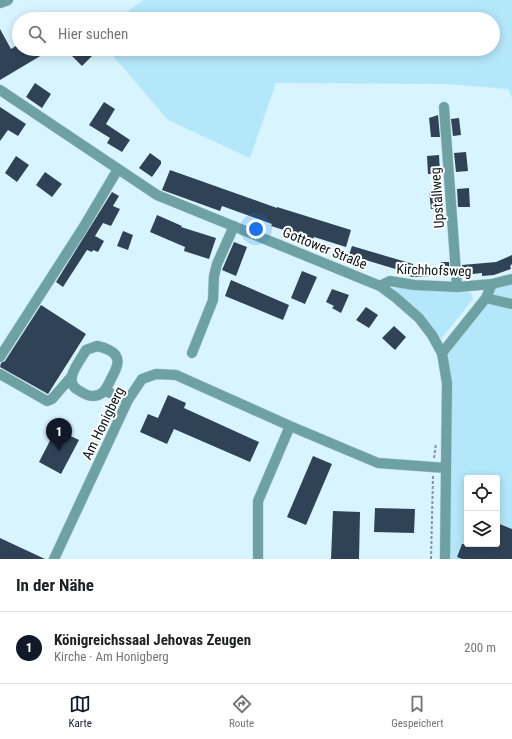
<!DOCTYPE html>
<html lang="de">
<head>
<meta charset="utf-8">
<style>
  body { margin:0; font-family:"Roboto Condensed",sans-serif; background:#f6f6f6; color:#202124 }
  .controls { position:absolute; right:12px; bottom:12px; display:grid; overflow:hidden; border-radius:4px; box-shadow:0 2px 10px #0003 }
  .controls button { width:36px; height:36px; display:grid; place-items:center; padding:0; border:0; border-bottom:1px solid #e0e0e0; background:#fff; color:#202124; font:20px sans-serif }
  .you { position:absolute; left:256px; top:229px; width:14px; height:14px; margin:-10px; border:3px solid #fff; border-radius:50%; background:#1a73e8; box-shadow:0 0 0 6px #1a73e833 }
  .badge { display:grid; place-items:center; width:26px; height:26px; border-radius:50%; background:#111827; color:#fff; font-size:13px; font-weight:700 }
  .pin { position:absolute; translate:-50% -33px; filter:drop-shadow(0 1px 2px #0008) }
  .pin::after { content:''; position:absolute; top:21px; width:14px; height:12px; background:inherit; clip-path:polygon(0 0,100% 0,50% 100%) }
  .list { margin:0; padding:0; list-style:none }
  h2 { display:flex; justify-content:space-between; align-items:center; height:52px; margin:0; padding:0 16px; font-size:17px }
  h2 small { font-size:13px; font-weight:400; color:#757577 }
  .list li { display:grid; grid-template-columns:26px 1fr auto; gap:12px; align-items:center; box-sizing:border-box; height:72px; padding:0 16px; border-top:1px solid #e0e0e0 }
  .list b { display:block; font-size:15px; white-space:nowrap }
  .list p { margin:0; font-size:13px; white-space:nowrap; color:#757577 }
  .list em { font-size:13px; font-style:normal; color:#757577 }
  .icon { flex:none; width:22px; height:22px; fill:none; stroke:currentColor; stroke-width:2; stroke-linecap:round; stroke-linejoin:round }
  .map { position:relative; flex:none; width:512px; height:559px; overflow:hidden }
  .search { position:absolute; background:#fff; box-shadow:0 2px 10px #0003; left:12px; right:12px; top:12px; height:44px; display:flex; align-items:center; gap:10px; box-sizing:border-box; padding:0 14px; border-radius:22px; color:#757577; font-size:15px }
  .sheet { height:124px; background:#fff }
  nav { display:flex; justify-content:space-around; align-items:center; box-sizing:border-box; height:56px; border-top:1px solid #e0e0e0; background:#fff; font-size:11px; color:#757577 }
  nav a { display:grid; justify-items:center; gap:2px }
  nav .on { color:#111827 }
  .map>svg:first-child { display:block }
</style>
</head>
<body>
<div class="map">
<svg width="512" height="559" viewBox="0 0 512 559">
  <rect width="100%" height="100%" fill="#d8f4fe"/>
  <!-- green -->
  <path fill="#b4e7fa" fill-rule="evenodd" d="M 144,0 L 512,0 L 512,98 L 508,89 L 446,84 L 276,83 L 250,158 L 168,120 L 107,49 L 493,49 L 493,19 L 116,19 Z
    M 512,274 L 512,559 L 445,559 L 442,353 L 492,284 ZM 467,478 L 497,478 L 497,544 L 467,544 Z
    M 393,285 L 471,292 L 473,299 L 441,339 L 422,313 L 395,291 Z"/>
  <!-- building -->
  <path fill="#304356" d="M 0,29 L 11,49 L 19,44 L 19,49 L 52,49 L 0,80 Z
    M 65,49 L 99,49 L 82,66 Z
    M 35,83 L 51,94 L 42,108 L 26,97 Z
    M 104,102 L 115,109 L 106,124 L 130,140 L 122,152 L 107,143 L 110,138 L 89,125 Z
    M 0,107 L 26,124 L 18,136 L 8,130 L 0,141 Z
    M 438,115 L 440,137 L 431,137 L 429,118 Z
    M 459,118 L 461,135 L 453,136 L 451,119 Z
    M 466,152 L 468,171 L 456,172 L 454,153 Z
    M 150,153 L 161,161 L 161,164 L 152,177 L 139,168 Z
    M 439,155 L 440,173 L 428,174 L 427,156 Z
    M 16,156 L 29,165 L 17,182 L 5,173 Z
    M 170,170 L 277,208 L 277,207 L 351,230 L 346,247 L 314,237 L 313,239 L 271,226 L 272,224 L 222,206 L 220,211 L 162,190 Z
    M 45,172 L 62,184 L 52,197 L 36,185 Z
    M 469,188 L 470,207 L 458,207 L 457,189 Z
    M 442,190 L 443,208 L 431,209 L 429,191 Z
    M 112,192 L 119,196 L 113,206 L 120,209 L 111,226 L 103,223 L 95,236 L 104,241 L 98,252 L 93,250 L 92,252 L 87,250 L 63,287 L 56,282 Z
    M 157,215 L 182,226 L 181,227 L 216,238 L 209,259 L 184,251 L 185,247 L 150,232 Z
    M 123,231 L 133,235 L 128,250 L 117,246 Z
    M 234,242 L 247,247 L 236,276 L 222,270 Z
    M 352,246 L 413,264 L 413,266 L 429,266 L 429,277 L 413,277 L 401,274 L 402,271 L 359,258 L 358,261 L 348,258 Z
    M 512,255 L 512,264 L 510,266 L 511,269 L 494,275 L 482,276 L 482,273 L 463,275 L 462,265 L 496,262 Z
    M 441,262 L 449,262 L 450,274 L 431,274 L 431,269 L 441,268 Z
    M 302,271 L 317,277 L 305,304 L 291,298 Z
    M 231,280 L 289,305 L 283,320 L 225,296 Z
    M 332,289 L 349,295 L 341,313 L 332,308 L 334,306 L 326,302 Z
    M 41,305 L 86,334 L 48,394 L 0,367 L 1,363 L 5,361 Z
    M 366,307 L 378,315 L 369,328 L 356,320 Z
    M 394,326 L 406,337 L 395,350 L 382,338 Z
    M 168,395 L 186,403 L 184,408 L 259,442 L 250,462 L 174,429 L 167,444 L 140,432 L 148,414 L 158,418 Z
    M 56,429 L 79,440 L 61,474 L 39,462 Z
    M 313,456 L 332,464 L 306,525 L 287,517 Z
    M 375,508 L 415,509 L 414,533 L 374,532 Z
    M 333,511 L 360,512 L 359,559 L 331,559 Z
    M 497,523 L 512,529 L 512,559 L 462,559 L 457,557 L 462,544 L 497,544 Z
    M 0,538 L 45,559 L 0,559 Z"/>
  <g fill="none" stroke-linecap="round" stroke-linejoin="round">
    <defs>
      <path id="minor" d="M 0,3 L 8,0
        M 0,90 L 157,195 L 380,286 L 395,297 L 419,318 L 432,335 L 442,353 L 447,383 L 445,559
        M 444,107 L 457,287
        M 380,286 L 390,281 L 414,285 L 457,287 L 492,284 L 512,279
        M 486,298 L 512,304
        M 97,346 C 102,347 105,348 109,350 C 123,357 117,368 111,379 C 107,387 104,396 92,396 C 87,396 83,393 78,390 C 62,381 80,361 86,350 Z
        M 192,353 L 213,300 L 214,276 L 217,264 L 234,226
        M 442,353 L 486,298 L 492,284
        M 0,357 L 83,228 L 118,169
        M 0,374 L 47,401 L 52,399 L 72,376
        M 105,391 L 128,400
        M 54,559 L 128,400 L 142,379 L 156,374 L 176,375 L 290,426 L 378,463 L 446,468
        M 258,559 L 258,501 L 290,426"/>
    </defs>
    <!-- minor casing -->
    <use href="#minor" stroke="#b7d1da" stroke-width="11"/>
    <!-- path -->
    <path stroke="#81969e" stroke-width="2" stroke-dasharray="3 2" stroke-linecap="butt" d="M 434,458 L 436,444
      M 431,559 L 433,476"/>
    <!-- minor -->
    <use href="#minor" stroke="#6ea1a3" stroke-width="10"/>
  </g>
  <g text-anchor="middle" stroke-width="4" stroke-linejoin="round" paint-order="stroke">
    <!-- street labels -->
    <g font-size="14" fill="#0b181d" stroke="#fff">
      <text transform="translate(437 198) rotate(-94)" y="5">Upstallweg</text>
      <text transform="translate(325 248) rotate(22)" y="5">Gottower Straße</text>
      <text transform="translate(434 270) rotate(2)" y="5">Kirchhofsweg</text>
      <text transform="translate(103 423) rotate(-64)" y="5">Am Honigberg</text>
    </g>
  </g>
</svg>
<div class="controls">
<button><svg class="icon" aria-label="locate" viewBox="0 0 24 24"><circle cx="12" cy="12" r="6"/><path d="M12 2v4M12 18v4M2 12h4M18 12h4"/></svg></button>
<button><svg class="icon" aria-label="layers" viewBox="0 0 24 24"><path d="M12 4l9 5-9 5-9-5zM3 14l9 5 9-5"/></svg></button>
</div>
<div class="you"></div>
<div class="pin badge" style="left:59px;top:451px">1</div>
<div class="search"><svg class="icon" aria-label="search" viewBox="0 0 24 24"><circle cx="10" cy="10" r="6"/><path d="M15 15l6 6"/></svg>Hier suchen</div>
</div>
<section class="sheet">
<h2>In der Nähe<small></small></h2>
<ul class="list">
<li><span class="badge">1</span><div><b>Königreichssaal Jehovas Zeugen</b><p>Kirche · Am Honigberg</p></div><em>200 m</em></li>
</ul>
</section>
<nav>
<a class="on"><svg class="icon" aria-label="map" viewBox="0 0 24 24"><path d="M3 6l6-2 6 2 6-2v14l-6 2-6-2-6 2zM9 4v14M15 6v14"/></svg>Karte</a>
<a><svg class="icon" aria-label="directions" viewBox="0 0 24 24"><path d="M12 3l9 9-9 9-9-9zM9 14v-3h6M13 9l2 2-2 2"/></svg>Route</a>
<a><svg class="icon" aria-label="saved" viewBox="0 0 24 24"><path d="M7 4h10v16l-5-4-5 4z"/></svg>Gespeichert</a>
</nav>
</body>
</html>
